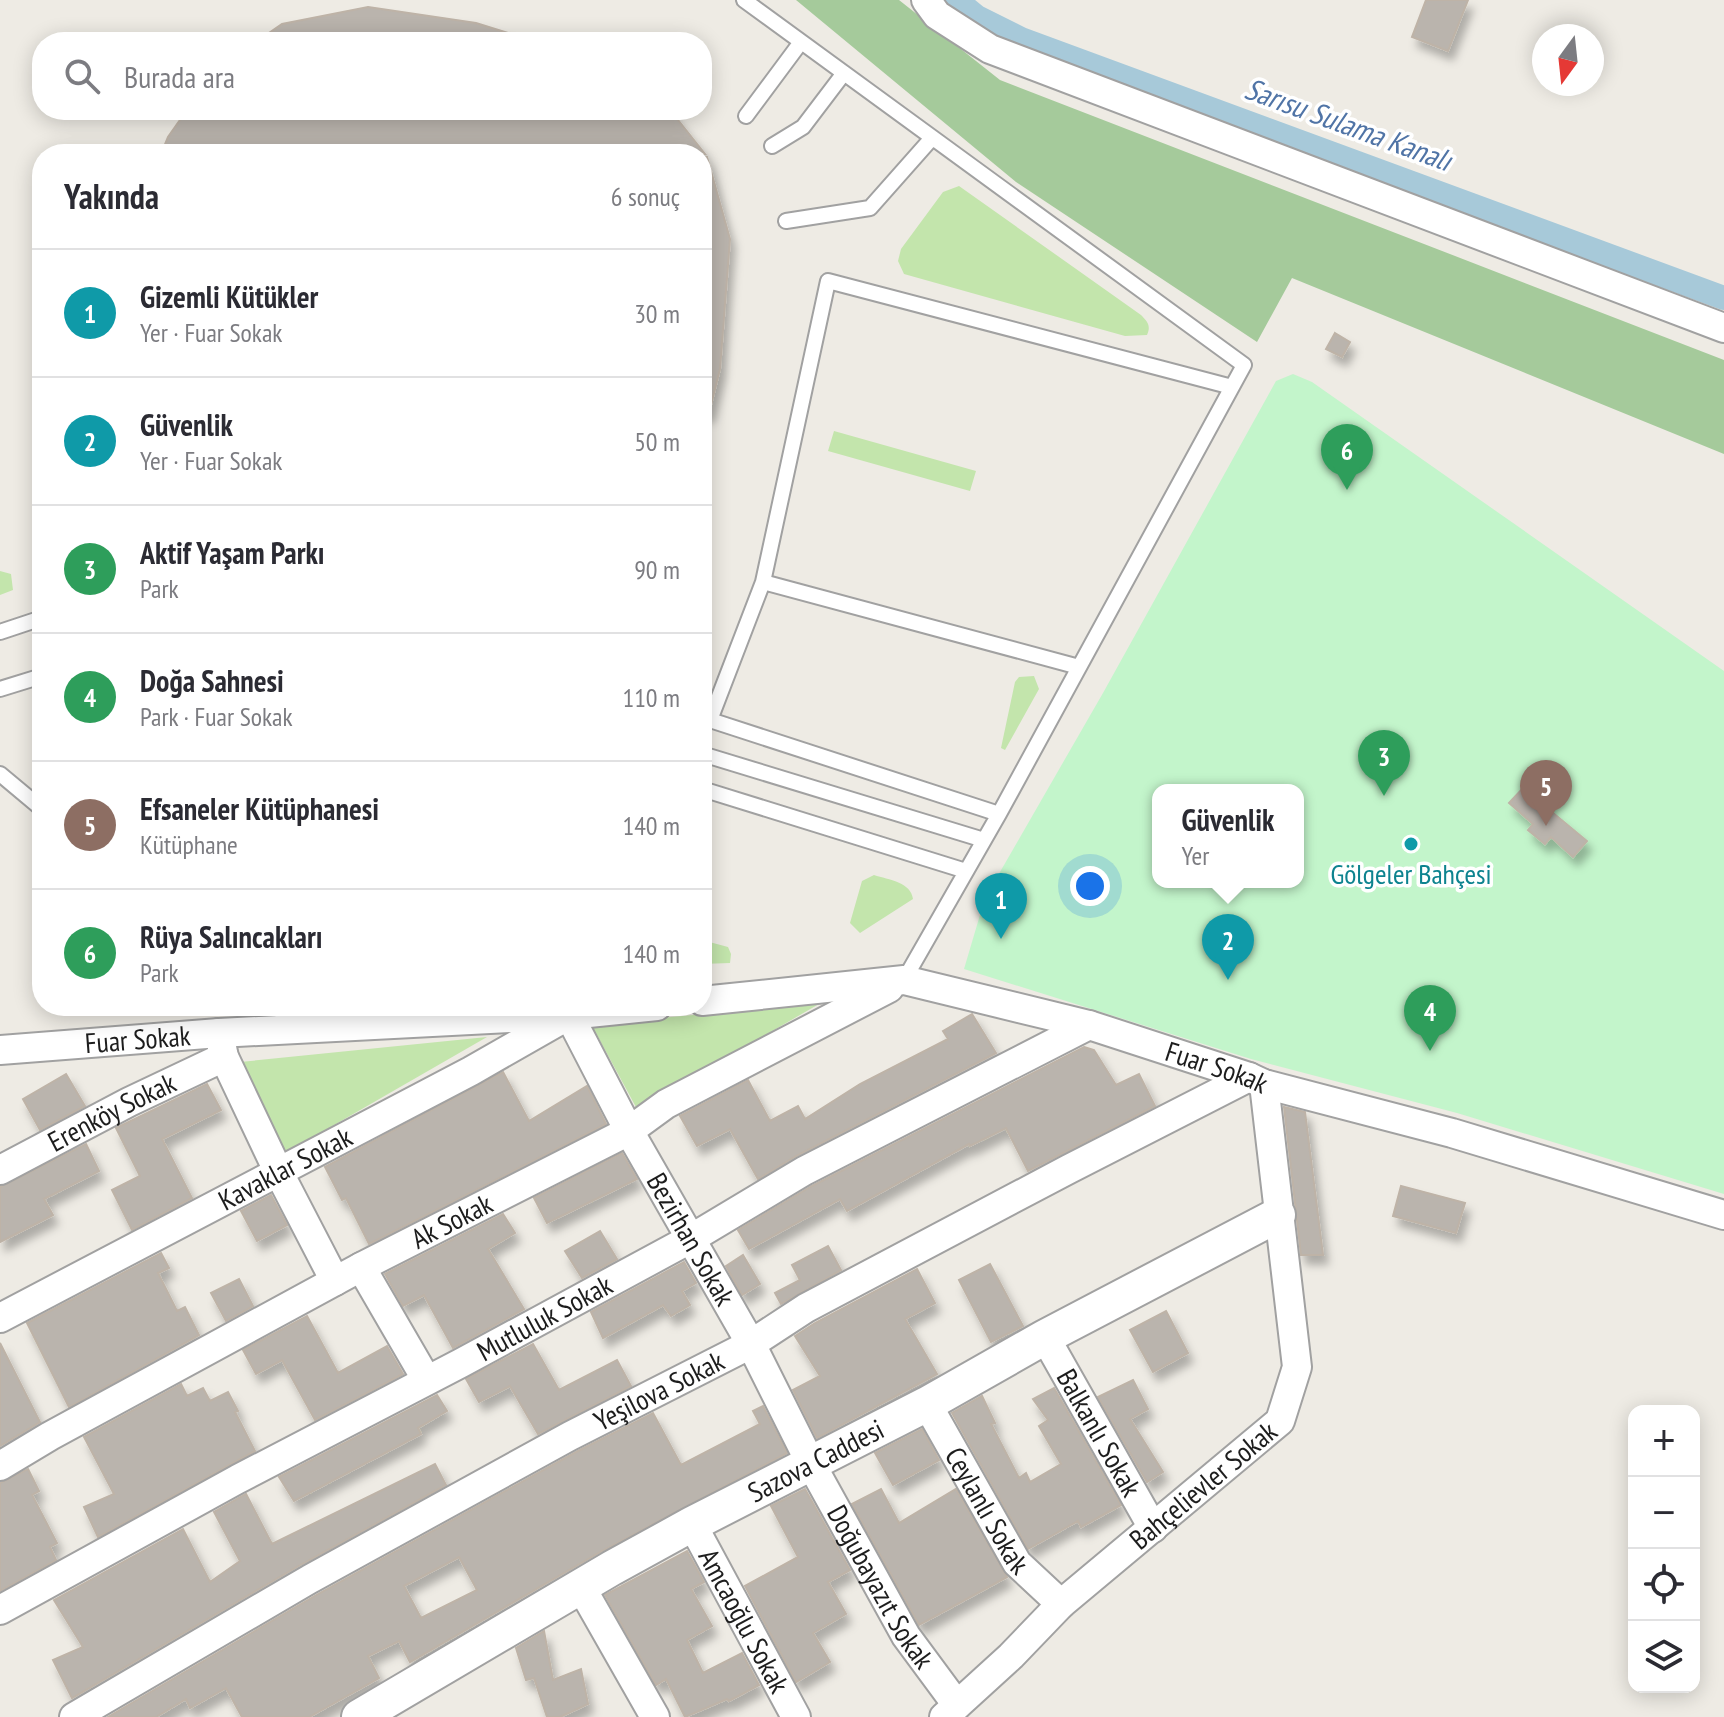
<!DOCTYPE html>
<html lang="tr">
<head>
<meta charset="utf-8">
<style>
  body { margin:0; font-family:"PT Sans Narrow",sans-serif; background:#f7f7f7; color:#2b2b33 }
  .controls { position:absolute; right:24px; bottom:24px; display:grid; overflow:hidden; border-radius:16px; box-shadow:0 4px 20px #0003 }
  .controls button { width:72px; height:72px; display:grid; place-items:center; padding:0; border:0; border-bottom:2px solid #e1e1e2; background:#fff; color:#2b2b33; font:40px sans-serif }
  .compass { position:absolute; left:1532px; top:24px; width:72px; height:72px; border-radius:50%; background:#fff; box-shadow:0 4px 20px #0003; rotate:195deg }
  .you { position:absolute; left:1090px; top:886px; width:28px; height:28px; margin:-20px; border:6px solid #fff; border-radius:50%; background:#1a73e8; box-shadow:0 0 0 12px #1a73e833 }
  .badge { display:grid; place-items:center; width:52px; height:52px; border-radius:50%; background:#b45309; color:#fff; font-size:26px; font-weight:700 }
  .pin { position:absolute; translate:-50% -66px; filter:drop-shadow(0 2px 4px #0008) }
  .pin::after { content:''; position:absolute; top:42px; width:28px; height:24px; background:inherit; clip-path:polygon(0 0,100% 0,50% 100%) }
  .popup { position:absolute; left:1152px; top:784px; width:152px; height:104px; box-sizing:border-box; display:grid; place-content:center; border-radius:16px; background:#fff; filter:drop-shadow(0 2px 6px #0005); font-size:26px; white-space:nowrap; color:#7c7c81 }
  .popup b { font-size:30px; color:#2b2b33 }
  .popup::after { content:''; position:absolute; left:50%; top:100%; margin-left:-16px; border:16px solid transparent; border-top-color:#fff }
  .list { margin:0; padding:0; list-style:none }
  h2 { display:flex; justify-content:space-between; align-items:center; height:104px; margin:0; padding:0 32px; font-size:34px }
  h2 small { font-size:26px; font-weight:400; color:#7c7c81 }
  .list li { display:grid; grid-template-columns:52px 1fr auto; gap:24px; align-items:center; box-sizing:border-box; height:128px; padding:0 32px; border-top:2px solid #e1e1e2 }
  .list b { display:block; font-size:30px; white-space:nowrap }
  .list p { margin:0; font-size:26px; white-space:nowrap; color:#7c7c81 }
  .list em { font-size:26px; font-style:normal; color:#7c7c81 }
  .icon { flex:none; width:44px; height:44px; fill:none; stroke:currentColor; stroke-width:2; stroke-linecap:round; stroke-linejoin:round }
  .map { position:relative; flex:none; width:1724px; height:1717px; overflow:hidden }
  .search { position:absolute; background:#fff; box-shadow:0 4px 20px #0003; left:32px; top:32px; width:680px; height:88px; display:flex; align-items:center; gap:20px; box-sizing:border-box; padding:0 28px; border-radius:32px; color:#7c7c81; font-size:30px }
  .panel { position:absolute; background:#fff; box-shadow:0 4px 20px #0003; left:32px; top:144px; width:680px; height:872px; border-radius:32px }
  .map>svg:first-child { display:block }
</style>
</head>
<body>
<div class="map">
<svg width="1724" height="1717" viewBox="0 0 1724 1717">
  <defs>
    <filter id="shadow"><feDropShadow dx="5" dy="9" stdDeviation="4" flood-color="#0004"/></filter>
  </defs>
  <rect width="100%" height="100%" fill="#eeebe4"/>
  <!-- grass -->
  <path fill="#c3e5ac" d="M 959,186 L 1141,315 C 1148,322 1151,326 1147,335 L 1125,336 L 904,274 L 898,261 L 901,249 L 943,192 Z
    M 834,431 L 976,471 L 970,491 L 828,451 Z
    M 0,571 L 11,574 L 13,590 L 0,595 Z
    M 1034,676 L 1039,689 L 1005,750 L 1001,748 L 1015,682 L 1019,677 Z
    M 874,875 C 889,880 911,882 913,899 L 860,933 L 850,923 L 862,881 Z
    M 702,940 L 728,947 L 731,954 L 730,963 L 702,964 Z
    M 819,1004 L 637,1109 L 591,1024 Z
    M 487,1037 L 282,1155 L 240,1062 Z"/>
  <!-- forest -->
  <path fill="#a5ca9b" d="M 796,0 L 899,0 L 1000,80 L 1724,360 L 1724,454 L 1292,278 L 1257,342 L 1016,182 Z"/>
  <!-- park -->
  <path fill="#c3f5cb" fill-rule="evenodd" d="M 1293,374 L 1312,382 L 1724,671 L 1724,1194 L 1457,1113 L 1251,1059 L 964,969 L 985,898 L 1103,693 L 1276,381 ZM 1158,790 L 1298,790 L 1298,882 L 1158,882 Z"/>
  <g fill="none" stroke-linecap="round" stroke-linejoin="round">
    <!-- canal -->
    <path stroke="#a7c9d9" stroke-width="24" d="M 956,0 L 977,17 L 1021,39 L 1724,298"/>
  </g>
  <!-- building -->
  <path fill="#bab4ad" stroke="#beb3a7" stroke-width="2" fill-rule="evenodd" filter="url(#shadow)" d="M 1426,0 L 1468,0 L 1448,51 L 1412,37 Z
    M 368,7 L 476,23 L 524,38 L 523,42 L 256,42 L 282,24 Z
    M 187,110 L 670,110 L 705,154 L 161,154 L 168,137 Z
    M 707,157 L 730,239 L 720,369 L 709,413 L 702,413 L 702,158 Z
    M 1335,333 L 1350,342 L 1342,357 L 1326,349 Z
    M 1523,788 L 1587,841 L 1573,857 L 1551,837 L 1545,844 L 1528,830 L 1533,824 L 1509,803 Z
    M 972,1014 L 996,1053 L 796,1156 L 758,1179 L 730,1129 L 697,1146 L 680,1116 L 748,1080 L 770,1121 L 798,1106 L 805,1119 L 860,1084 L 948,1039 L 943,1031 Z
    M 1084,1047 L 1094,1050 L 1116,1085 L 1139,1074 L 1155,1106 L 1028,1171 L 1006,1128 L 970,1146 L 969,1144 L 847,1211 L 840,1199 L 749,1249 L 738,1230 L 812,1186 Z
    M 503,1072 L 529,1121 L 587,1086 L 606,1124 L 369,1244 L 346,1198 L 342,1200 L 325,1167 Z
    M 66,1074 L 85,1106 L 40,1130 L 23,1099 Z
    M 207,1084 L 221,1110 L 162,1139 L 192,1198 L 132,1230 L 112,1190 L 140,1176 L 116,1128 Z
    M 1284,1107 L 1305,1112 L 1323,1255 L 1301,1255 Z
    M 86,1144 L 99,1171 L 44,1199 L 53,1215 L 0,1242 L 0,1187 Z
    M 622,1153 L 637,1179 L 547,1223 L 534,1198 Z
    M 1401,1186 L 1465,1203 L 1456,1233 L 1393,1216 Z
    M 271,1195 L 287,1225 L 257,1241 L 241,1211 Z
    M 503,1214 L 515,1233 L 488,1249 L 524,1309 L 453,1348 L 424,1295 L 403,1306 L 385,1274 Z
    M 600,1231 L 617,1259 L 582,1278 L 565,1251 Z
    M 828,1246 L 841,1270 L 781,1304 L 775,1293 L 800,1280 L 792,1265 Z
    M 161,1253 L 169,1268 L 158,1273 L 177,1311 L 185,1307 L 199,1335 L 69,1407 L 27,1323 Z
    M 743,1255 L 760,1284 L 742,1295 L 726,1266 Z
    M 684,1262 L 696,1283 L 682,1291 L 690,1305 L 671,1316 L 663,1305 L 603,1338 L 591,1312 Z
    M 990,1264 L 1023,1326 L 991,1342 L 959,1280 Z
    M 917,1269 L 935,1303 L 905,1319 L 937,1374 L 817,1438 L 793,1390 L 820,1376 L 795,1336 L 815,1323 Z
    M 239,1279 L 253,1306 L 226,1321 L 211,1293 Z
    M 1166,1311 L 1188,1353 L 1153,1372 L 1130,1330 Z
    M 307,1316 L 338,1373 L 387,1346 L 403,1374 L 315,1420 L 282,1360 L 256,1374 L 243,1350 Z
    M 0,1343 L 40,1422 L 0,1446 Z
    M 533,1344 L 559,1390 L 617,1360 L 631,1386 L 538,1434 L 510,1386 L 479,1402 L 466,1379 Z
    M 1133,1380 L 1148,1409 L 1130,1419 L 1163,1472 L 1147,1482 L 1098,1397 Z
    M 181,1384 L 187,1396 L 203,1388 L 210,1401 L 228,1392 L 238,1411 L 235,1412 L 255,1451 L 98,1537 L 84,1507 L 114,1494 L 84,1437 Z
    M 1054,1388 L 1121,1505 L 1081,1527 L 1078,1521 L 1028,1549 L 952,1413 L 982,1396 L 995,1423 L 991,1424 L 1019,1478 L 1026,1473 L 1030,1482 L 1061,1464 L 1039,1426 L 1048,1420 L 1033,1399 Z
    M 437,1395 L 447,1411 L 418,1428 L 421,1434 L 294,1501 L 279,1477 Z
    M 763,1406 L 787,1453 L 602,1551 L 410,1662 L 399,1641 L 368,1656 L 379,1678 L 309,1717 L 242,1717 L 226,1688 L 190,1708 L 186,1699 L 156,1717 L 108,1717 L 318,1594 L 578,1451 L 653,1413 L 681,1465 L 760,1424 L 753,1411 ZM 459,1557 L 477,1590 L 421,1618 L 404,1586 Z
    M 922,1429 L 939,1460 L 893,1485 L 875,1453 Z
    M 435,1464 L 446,1485 L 302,1564 L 72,1698 L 53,1660 L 83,1647 L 54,1600 L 183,1529 L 210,1582 L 240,1561 L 214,1512 L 246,1494 L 272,1544 Z
    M 28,1469 L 39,1491 L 32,1495 L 57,1543 L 50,1547 L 56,1560 L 0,1591 L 0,1483 Z
    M 805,1489 L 850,1570 L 828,1582 L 846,1614 L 813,1633 L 830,1662 L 796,1682 L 745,1586 L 798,1557 L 771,1506 Z
    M 881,1489 L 899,1523 L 956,1489 L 1007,1577 L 919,1625 L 852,1504 Z
    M 687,1551 L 704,1582 L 691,1589 L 712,1626 L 687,1640 L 703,1673 L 742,1653 L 759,1685 L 729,1701 L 727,1699 L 685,1717 L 666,1679 L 656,1685 L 605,1595 Z
    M 544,1631 L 553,1680 L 581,1669 L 588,1704 L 560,1717 L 547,1717 L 534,1678 L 526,1680 L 516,1648 Z"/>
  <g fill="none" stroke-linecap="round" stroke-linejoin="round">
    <defs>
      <path id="service" d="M 744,0 L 1244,365 L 999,814 L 904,980
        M 746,116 L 801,42
        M 772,146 L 803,127 L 844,73
        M 786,221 L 870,208 L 932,138
        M 763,582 L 1079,667
        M 0,632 L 42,618
        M 0,689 L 42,676
        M 702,754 L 984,840
        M 0,774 L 42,809
        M 702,789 L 966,871
        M 999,814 L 710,720 L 763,582 L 828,281 L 1232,387
        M 274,1006 L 298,1026"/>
      <g id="minor">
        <path d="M 926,0 L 937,15 L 990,49 L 1724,328"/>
        <path id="s1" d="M 702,1001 L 904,980 L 1089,1025 L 1249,1077 L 1264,1084 L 1452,1133 L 1724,1215"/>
        <path d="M 219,1033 L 224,1057 L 278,1171 L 335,1281"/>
        <path id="s2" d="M 0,1050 L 219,1033 L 569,1015 L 657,1006"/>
        <path id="s3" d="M 0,1170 L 129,1102 L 224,1057"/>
        <path d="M 361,1267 L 426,1379"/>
        <path id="s4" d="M 0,1318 L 471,1071 L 569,1015 L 629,1131 L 751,1344 L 811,1464 L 906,1636 L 957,1705"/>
        <path id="s5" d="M 1045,1337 L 1153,1528"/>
        <path id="s6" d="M 927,1404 L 1017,1563 L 1061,1604"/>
        <path id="s7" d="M 0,1466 L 50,1436 L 361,1267 L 629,1131 L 666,1104 L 889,988"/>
        <path id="s8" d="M 692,1524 L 796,1717"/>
        <path d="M 581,1587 L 655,1717"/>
        <path id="s9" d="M 0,1610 L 238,1479 L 461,1363 L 692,1238 L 804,1171 L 1089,1025"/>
        <path id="s10" d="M 74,1717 L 310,1579 L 570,1436 L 751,1344 L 806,1308 L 1069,1169 L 1249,1077"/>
        <path id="s11" d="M 944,1717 L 1011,1656 L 1061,1604 L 1280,1421 L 1297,1367 L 1264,1084"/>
      </g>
      <g id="tertiary">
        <path id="s12" d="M 359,1717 L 612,1568 L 692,1524 L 927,1404 L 1045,1337 L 1278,1215"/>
      </g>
    </defs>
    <!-- service casing -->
    <use href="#service" stroke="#a1a1a1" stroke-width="18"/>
    <!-- minor casing -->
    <use href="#minor" stroke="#a1a1a1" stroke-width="32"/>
    <!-- tertiary casing -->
    <use href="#tertiary" stroke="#a1a1a1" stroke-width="38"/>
    <!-- service -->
    <use href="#service" stroke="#fff" stroke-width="14"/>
    <!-- minor -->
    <use href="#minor" stroke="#fff" stroke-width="28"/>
    <!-- tertiary -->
    <use href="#tertiary" stroke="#fff" stroke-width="34"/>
  </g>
  <!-- markers -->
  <circle fill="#0f9aa8" stroke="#fff" stroke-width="3" cx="1411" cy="844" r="8"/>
  <g text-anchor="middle" stroke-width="7" stroke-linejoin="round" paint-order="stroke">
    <!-- culture labels -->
    <g font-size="28" fill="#0d838f" stroke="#fff">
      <text x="1411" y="884">Gölgeler Bahçesi</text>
    </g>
    <!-- street labels -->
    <g font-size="28" fill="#1d1d1d" stroke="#fff">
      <text dy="10" stroke="none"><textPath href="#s2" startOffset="138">Fuar Sokak</textPath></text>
      <text dy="10" stroke="none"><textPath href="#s1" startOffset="528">Fuar Sokak</textPath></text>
      <text dy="10" stroke="none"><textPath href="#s3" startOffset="126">Erenköy Sokak</textPath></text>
      <text dy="10" stroke="none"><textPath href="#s4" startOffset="322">Kavaklar Sokak</textPath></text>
      <text dy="10" stroke="none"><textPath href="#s7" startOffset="514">Ak Sokak</textPath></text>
      <text dy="10" stroke="none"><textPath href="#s4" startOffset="900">Bezirhan Sokak</textPath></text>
      <text dy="10" stroke="none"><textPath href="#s9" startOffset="618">Mutluluk Sokak</textPath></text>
      <text dy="10" stroke="none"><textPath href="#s10" startOffset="670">Yeşilova Sokak</textPath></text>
      <text dy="10" stroke="none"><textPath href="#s5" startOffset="110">Balkanlı Sokak</textPath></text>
      <text dy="10" stroke="none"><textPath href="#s12" startOffset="524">Sazova Caddesi</textPath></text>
      <text dy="10" stroke="none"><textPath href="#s11" startOffset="348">Bahçelievler Sokak</textPath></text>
      <text dy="10" stroke="none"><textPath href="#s6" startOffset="122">Ceylanlı Sokak</textPath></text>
      <text dy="10" stroke="none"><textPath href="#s4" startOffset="1296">Doğubayazıt Sokak</textPath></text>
      <text dy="10" stroke="none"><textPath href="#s8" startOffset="110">Amcaoğlu Sokak</textPath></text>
    </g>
    <!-- water labels -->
    <g font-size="30" font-style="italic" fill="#5074a6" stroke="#fff">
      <text transform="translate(1348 125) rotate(20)" y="10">Sarısu Sulama Kanalı</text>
    </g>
  </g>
</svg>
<div class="controls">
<button>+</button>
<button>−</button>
<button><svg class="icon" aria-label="locate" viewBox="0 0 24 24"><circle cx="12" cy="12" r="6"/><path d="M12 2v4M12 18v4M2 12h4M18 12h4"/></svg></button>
<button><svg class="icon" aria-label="layers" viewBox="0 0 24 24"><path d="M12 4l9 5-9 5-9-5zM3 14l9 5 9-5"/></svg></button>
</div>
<svg class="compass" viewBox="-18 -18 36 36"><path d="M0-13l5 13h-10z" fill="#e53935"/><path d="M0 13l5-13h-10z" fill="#7c7c81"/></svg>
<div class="you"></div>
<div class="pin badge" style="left:1001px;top:939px;background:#0f9aa8">1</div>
<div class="pin badge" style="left:1228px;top:980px;background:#0f9aa8">2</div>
<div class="popup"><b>Güvenlik</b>Yer</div>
<div class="pin badge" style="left:1384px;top:796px;background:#2e9e5b">3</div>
<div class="pin badge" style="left:1430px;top:1051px;background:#2e9e5b">4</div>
<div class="pin badge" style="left:1546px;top:826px;background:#8d6e63">5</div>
<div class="pin badge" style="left:1347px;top:490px;background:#2e9e5b">6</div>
<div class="search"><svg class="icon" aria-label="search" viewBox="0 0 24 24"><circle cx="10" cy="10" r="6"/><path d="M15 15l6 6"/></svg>Burada ara</div>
<section class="panel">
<h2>Yakında<small>6 sonuç</small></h2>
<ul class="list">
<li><span class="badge" style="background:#0f9aa8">1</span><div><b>Gizemli Kütükler</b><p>Yer · Fuar Sokak</p></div><em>30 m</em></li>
<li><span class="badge" style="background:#0f9aa8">2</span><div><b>Güvenlik</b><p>Yer · Fuar Sokak</p></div><em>50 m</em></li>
<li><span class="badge" style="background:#2e9e5b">3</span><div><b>Aktif Yaşam Parkı</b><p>Park</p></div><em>90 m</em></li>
<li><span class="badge" style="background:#2e9e5b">4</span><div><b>Doğa Sahnesi</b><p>Park · Fuar Sokak</p></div><em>110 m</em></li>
<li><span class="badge" style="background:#8d6e63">5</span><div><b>Efsaneler Kütüphanesi</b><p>Kütüphane</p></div><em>140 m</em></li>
<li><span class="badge" style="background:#2e9e5b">6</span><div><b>Rüya Salıncakları</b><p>Park</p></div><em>140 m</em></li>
</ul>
</section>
</div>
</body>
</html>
